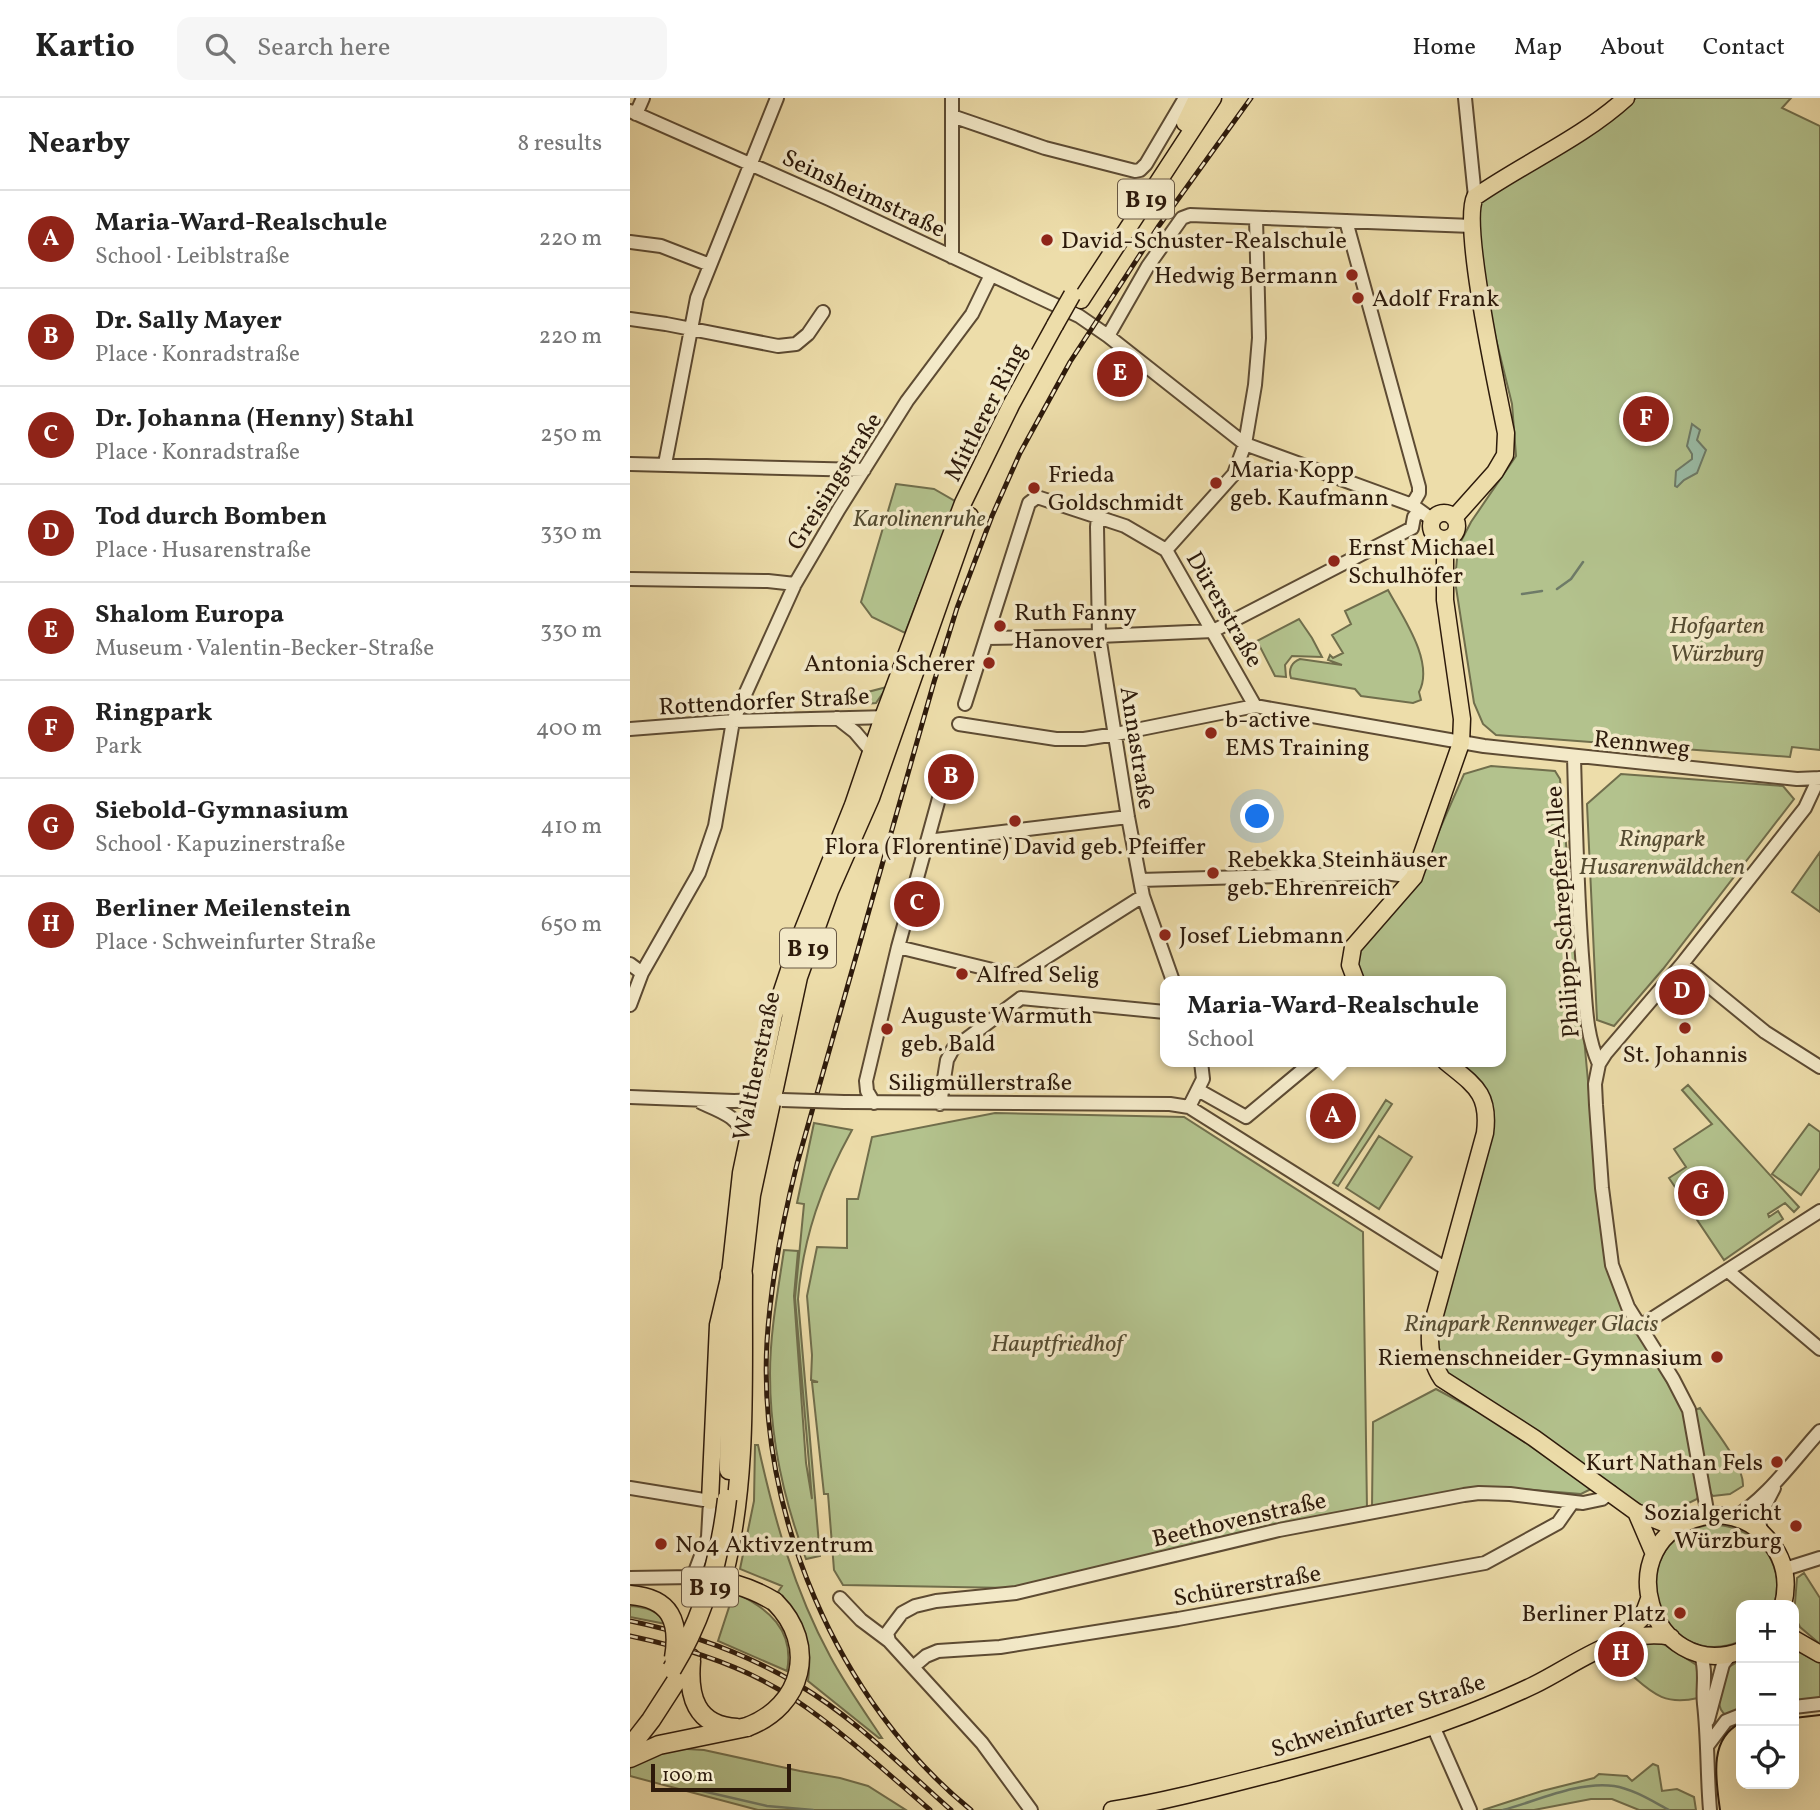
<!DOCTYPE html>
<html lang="en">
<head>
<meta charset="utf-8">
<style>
  body { margin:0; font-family:Vollkorn,serif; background:#f6f6f6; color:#222 }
  .controls { position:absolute; right:21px; bottom:21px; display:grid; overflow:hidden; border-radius:14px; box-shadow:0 7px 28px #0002 }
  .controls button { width:63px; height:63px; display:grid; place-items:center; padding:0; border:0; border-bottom:2px solid #e0e0e0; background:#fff; color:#222; font:35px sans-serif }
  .scale { position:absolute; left:21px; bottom:18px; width:140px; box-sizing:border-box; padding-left:7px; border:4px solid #2d1a0b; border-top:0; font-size:19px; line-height:24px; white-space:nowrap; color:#2d1a0b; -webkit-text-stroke:5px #f3e9c8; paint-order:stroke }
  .you { position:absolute; left:628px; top:719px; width:24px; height:24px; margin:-18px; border:5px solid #fff; border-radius:50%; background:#1a73e8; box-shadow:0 0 0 10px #1a73e833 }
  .badge { display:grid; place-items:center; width:46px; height:46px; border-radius:50%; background:#8f2418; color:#fff; font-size:23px; font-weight:700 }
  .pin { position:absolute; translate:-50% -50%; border:4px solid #fff; box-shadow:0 2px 7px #0006 }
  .popup { position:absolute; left:530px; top:878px; width:346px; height:91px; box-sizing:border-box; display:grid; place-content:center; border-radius:14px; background:#fff; filter:drop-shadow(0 2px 5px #0005); font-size:23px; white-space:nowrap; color:#767676 }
  .popup b { font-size:26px; color:#222 }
  .popup::after { content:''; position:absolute; left:50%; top:100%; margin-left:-14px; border:14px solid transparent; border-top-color:#fff }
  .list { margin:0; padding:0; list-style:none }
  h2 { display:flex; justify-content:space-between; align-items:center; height:91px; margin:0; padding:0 28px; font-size:30px }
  h2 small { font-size:23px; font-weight:400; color:#767676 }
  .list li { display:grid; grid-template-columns:46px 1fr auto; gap:21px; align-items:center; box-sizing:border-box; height:98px; padding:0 28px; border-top:2px solid #e0e0e0 }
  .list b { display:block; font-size:26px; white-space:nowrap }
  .list p { margin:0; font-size:23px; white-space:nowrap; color:#767676 }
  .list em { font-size:23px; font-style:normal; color:#767676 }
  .icon { flex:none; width:38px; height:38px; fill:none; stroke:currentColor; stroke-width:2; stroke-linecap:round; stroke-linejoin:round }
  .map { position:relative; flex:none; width:1190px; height:1712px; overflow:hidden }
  header { display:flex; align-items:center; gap:42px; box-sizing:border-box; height:98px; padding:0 35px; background:#fff; border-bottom:2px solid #e0e0e0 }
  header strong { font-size:33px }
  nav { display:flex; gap:38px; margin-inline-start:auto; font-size:24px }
  .search { width:490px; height:63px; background:#f6f6f6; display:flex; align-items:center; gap:18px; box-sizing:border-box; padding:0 24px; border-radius:14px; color:#767676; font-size:26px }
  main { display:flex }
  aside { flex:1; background:#fff }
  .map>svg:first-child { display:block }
</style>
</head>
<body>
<header>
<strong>Kartio</strong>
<div class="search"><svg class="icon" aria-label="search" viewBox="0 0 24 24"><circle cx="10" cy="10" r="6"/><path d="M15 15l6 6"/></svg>Search here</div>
<nav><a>Home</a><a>Map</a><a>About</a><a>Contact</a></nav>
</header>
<main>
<aside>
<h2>Nearby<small>8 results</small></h2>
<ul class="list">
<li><span class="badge">A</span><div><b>Maria-Ward-Realschule</b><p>School · Leiblstraße</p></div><em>220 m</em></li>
<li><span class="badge">B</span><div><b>Dr. Sally Mayer</b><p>Place · Konradstraße</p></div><em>220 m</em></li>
<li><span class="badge">C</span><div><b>Dr. Johanna (Henny) Stahl</b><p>Place · Konradstraße</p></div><em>250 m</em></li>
<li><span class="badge">D</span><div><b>Tod durch Bomben</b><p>Place · Husarenstraße</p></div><em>330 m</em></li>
<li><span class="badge">E</span><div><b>Shalom Europa</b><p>Museum · Valentin-Becker-Straße</p></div><em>330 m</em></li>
<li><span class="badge">F</span><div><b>Ringpark</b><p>Park</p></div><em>400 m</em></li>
<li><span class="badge">G</span><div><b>Siebold-Gymnasium</b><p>School · Kapuzinerstraße</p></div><em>410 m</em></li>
<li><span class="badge">H</span><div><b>Berliner Meilenstein</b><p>Place · Schweinfurter Straße</p></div><em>650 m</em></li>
</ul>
</aside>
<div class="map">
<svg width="1190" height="1712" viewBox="0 0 1190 1712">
  <rect width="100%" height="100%" fill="#edddaa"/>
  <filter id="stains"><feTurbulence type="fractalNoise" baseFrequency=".00286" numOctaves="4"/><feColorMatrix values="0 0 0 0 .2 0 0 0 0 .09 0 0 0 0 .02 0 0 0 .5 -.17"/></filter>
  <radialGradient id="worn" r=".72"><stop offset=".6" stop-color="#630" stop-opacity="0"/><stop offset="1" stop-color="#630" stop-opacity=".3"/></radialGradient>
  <!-- green -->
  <path fill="#b3c28d" stroke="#706e4c" stroke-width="2" d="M 1006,0 L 1161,0 L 1152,10 L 1190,28 L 1190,652 L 1162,649 L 1160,659 L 866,637 L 853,626 L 844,605 L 825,483 L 828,449 L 841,424 L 886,358 L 882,306 L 845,156 L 842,106 L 986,16 Z
    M 266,386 L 304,391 L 330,406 L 290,496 L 275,535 L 242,519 L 231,504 Z
    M 758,492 C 772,518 805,564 789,594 L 791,602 L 783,605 L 731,598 L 725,591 L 661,580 C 658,571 662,564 670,561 L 712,567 L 698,562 L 700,557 L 703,560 L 713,555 L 702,537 L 721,526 L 715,513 Z
    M 669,521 L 682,540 L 692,559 L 662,558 L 655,567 L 656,579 L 645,578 L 627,543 Z
    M 257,589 L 246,605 L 222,607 L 230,596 Z
    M 861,668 L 925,673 L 930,681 L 968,1091 L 981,1180 L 993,1211 L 1055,1314 L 1070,1395 L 1067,1401 L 1032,1418 L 996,1399 L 822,1281 L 808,1266 L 805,1247 L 858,1019 L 823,964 L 871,964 L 871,883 L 730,883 L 725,876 L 731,844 L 787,783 L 834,676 Z
    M 991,676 L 1153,688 L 1164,701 L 1033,871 L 984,928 L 967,922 L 957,706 Z
    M 1190,754 L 1190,814 L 1162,794 Z
    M 1058,987 L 1169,1109 L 1164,1114 L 1155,1105 L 1138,1116 L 1139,1119 L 1148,1113 L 1153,1121 L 1094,1162 L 1039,1080 L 1056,1069 L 1044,1051 L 1082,1026 L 1052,992 Z
    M 756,1002 L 762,1006 L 708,1088 L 703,1085 Z
    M 365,1015 L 554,1019 L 733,1134 L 737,1411 L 379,1490 L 213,1487 L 204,1472 L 198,1396 L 194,1396 L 182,1284 L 188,1284 L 181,1282 L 182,1257 L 177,1198 L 187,1149 L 217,1150 L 217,1101 L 228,1101 L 242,1039 Z
    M 184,1025 L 222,1032 C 192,1086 173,1139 168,1201 L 190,1458 L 176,1461 C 154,1403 140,1338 140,1276 C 140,1234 148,1193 154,1152 L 168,1153 L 164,1198 L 176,1365 L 182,1401 L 165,1200 L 174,1106 L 167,1105 Z
    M 1179,1026 L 1190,1034 L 1190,1070 L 1171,1097 L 1142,1076 Z
    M 749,1038 L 782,1059 L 749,1111 L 716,1090 Z
    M 806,1291 L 862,1321 L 961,1391 L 951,1396 L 879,1390 L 833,1391 L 742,1410 L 743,1324 Z
    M 1070,1310 C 1082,1329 1114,1366 1113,1388 L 1100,1396 L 1083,1398 L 1080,1395 L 1065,1312 Z
    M 125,1347 L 128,1347 C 144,1420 164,1492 200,1558 C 215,1586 234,1613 252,1640 L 249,1640 L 178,1583 C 183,1545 174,1523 148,1494 L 152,1488 L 110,1471 L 124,1403 Z
    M 1077,1427 C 1122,1424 1158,1462 1144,1507 L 1111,1507 L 1111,1543 C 1028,1578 986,1446 1077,1427 Z
    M 1174,1475 L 1190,1500 L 1190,1546 L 1170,1529 L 1164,1517 L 1167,1480 Z
    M 104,1494 C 138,1510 165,1532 157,1573 L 88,1543 Z
    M 0,1508 C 15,1509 28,1512 36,1526 L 0,1519 Z
    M 1029,1543 L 1068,1568 L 1068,1600 C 1030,1609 1019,1591 993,1570 C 986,1564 979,1563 976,1555 L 987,1549 Z
    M 1164,1551 L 1190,1565 L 1190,1601 L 1164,1604 Z
    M 1111,1562 L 1111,1614 L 1097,1618 C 1081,1608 1093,1584 1097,1570 Z
    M 40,1650 L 74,1652 L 170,1673 L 210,1680 L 238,1688 L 276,1712 L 128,1712 L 0,1678 L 0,1660 Z
    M 1023,1666 L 1028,1668 L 1032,1693 L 1047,1691 L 1064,1699 L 1066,1712 L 1009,1712 L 982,1701 L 961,1701 L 904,1712 L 853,1712 L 912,1693 L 964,1680 L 969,1676 L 997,1678 L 1002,1683 Z"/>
  <!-- water -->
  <path fill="#9abca6" stroke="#6e7b68" stroke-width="2" d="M 1062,326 L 1070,332 L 1067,342 L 1076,352 L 1067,375 L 1054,382 L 1047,389 L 1045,388 L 1046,373 L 1062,361 L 1062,356 L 1057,348 Z"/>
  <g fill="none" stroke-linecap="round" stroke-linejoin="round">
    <!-- stream -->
    <path stroke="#6e7b68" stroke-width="2.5" d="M 927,491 L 941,481 L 953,464
      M 892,496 L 912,493
      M 68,1692 L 137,1708 L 183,1712
      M 873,1712 C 907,1703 948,1683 984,1688 C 1003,1691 1022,1703 1039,1712"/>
    <defs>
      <path id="minor" d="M 835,0 L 845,99
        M 0,13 L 199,101 L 449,218 L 478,238 L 615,346 L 782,407 L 803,422
        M 6,16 L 13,0
        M 322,18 L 415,50 L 505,73 L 510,72 L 516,66 L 555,0
        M 716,123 L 789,389 L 789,395 L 782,407
        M 0,144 L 31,148 L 80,167
        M 322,159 L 322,0
        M 0,221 L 36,226 L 148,248 L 166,246 L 178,236 L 193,214
        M 478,238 L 518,168 L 552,120 L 560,117 L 842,128
        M 0,366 L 234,372
        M 35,366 L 67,200 L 147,0
        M 468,418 L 467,429 L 469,538 L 498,719 L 513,798 L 543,883
        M 536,452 L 604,376 L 615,346 L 625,287 L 629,240 L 626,120
        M 0,481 L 138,483 L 165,486
        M 356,540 L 469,538 L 583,533 L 782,430 L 784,419 L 790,413
        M 335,606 L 399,405 L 407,399 L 495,428 L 536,452 L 625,608
        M 207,620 L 225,634 L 242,654
        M 329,626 L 426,641 L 454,641 L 486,636 L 625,608 L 854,648 L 1167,681 L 1190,680
        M 0,631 L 103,623 L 259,619
        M 944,659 C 946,729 947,800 953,870 C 956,904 955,935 969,966
        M 297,743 L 498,719
        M 510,782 L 755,775 L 784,779
        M 268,849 L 387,878
        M 0,866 L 12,875
        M 1052,866 L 1135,934 L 1190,969
        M 387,878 L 513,798
        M 391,900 L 535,914
        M 0,907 L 12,875 L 69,775 L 85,728 L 103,623 L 165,486 L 209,411 L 277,303 L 342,216 L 361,177
        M 568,992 L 616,1019 L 682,964
        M 0,999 L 104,1003 L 133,1002
        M 214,1004 L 540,1006 L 559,1009 L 818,1172
        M 72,1005 C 95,1015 106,1018 118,1042
        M 244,1005 L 237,993 L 236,983 L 268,849 L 319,664
        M 310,1006 L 317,962 L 323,951 L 391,900
        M 559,1009 L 573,981 L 571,964
        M 1098,1173 L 1190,1251
        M 1009,1229 L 1190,1113
        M 0,1390 L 80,1403 L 78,1439 L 63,1479 L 0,1480
        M 1078,1418 L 1059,1312 L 1043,1281 L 998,1209 L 982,1167 L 972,1090 L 966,1007 L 965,986 L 969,966 L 976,955 L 1052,866 L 1175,710 L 1189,680
        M 1103,1420 C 1135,1403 1166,1359 1190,1333
        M 1132,1435 L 1128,1421 L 1144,1390
        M 1155,1471 L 1190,1460
        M 210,1500 L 231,1522 L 259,1543
        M 1071,1557 C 1077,1574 1072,1589 1074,1606 C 1078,1641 1077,1677 1080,1712
        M 283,1569 L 296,1558 L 308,1553 L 370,1549 L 548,1521 L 855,1465 L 928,1425 L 942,1405
        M 1164,1609 L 1190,1606
        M 1078,1622 L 1093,1566 L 1100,1557
        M 803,1628 L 840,1712
        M 1078,1647 L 1096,1623 L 1111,1617
        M 401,1712 L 352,1645 L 259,1543 L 257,1535 L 272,1515 L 285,1508 L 306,1503 L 386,1495 L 649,1432 L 834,1397 L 849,1395 L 880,1396 L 953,1405 L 972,1401 L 981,1394"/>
      <path id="major" d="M 555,25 L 567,0
        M 451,202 L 583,0
        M801 428a13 13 0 1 1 26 0a13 13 0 1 1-26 0Z
        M 824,420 L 865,374 L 875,357 L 876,335 C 868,294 831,127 845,99 C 894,65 952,40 996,0
        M 726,883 L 720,867 L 723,849 L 784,779 L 831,645 L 832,621 L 815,502 L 815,441
        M 816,964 C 844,987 860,995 855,1035 L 800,1235 C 799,1252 802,1266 812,1281 L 904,1340 L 1006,1414 L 1046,1430
        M 113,1177 L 122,1097 L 169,879 L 200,793 L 241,700 L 340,418
        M 80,1403 L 88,1227 L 100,1176 L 111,1075 L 144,917 L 170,839 L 223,707 L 253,619 L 333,405 L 381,307 L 425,227
        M 1006,1414 L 1024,1456
        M 990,1541 L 1012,1520 L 1019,1501
        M 1164,1541 L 1190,1556
        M 1111,1553 C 1020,1586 976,1442 1072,1419 C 1093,1414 1116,1420 1132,1435 C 1153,1455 1160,1479 1153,1507
        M 482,1712 C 538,1703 593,1688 648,1674 C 735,1651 823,1626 904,1587 C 947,1566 990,1529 1041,1539"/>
      <path id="highway" d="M 99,1372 L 100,1176
        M 94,1475 C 118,1378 112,1276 113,1177
        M 63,1479 C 94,1482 119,1488 145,1504
        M 61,1563 C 58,1597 65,1628 107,1630
        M 0,1649 L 21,1622 L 61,1560
        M 0,1660 L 29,1647 L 117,1629"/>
    </defs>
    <!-- minor casing -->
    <use href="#minor" stroke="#5d4b33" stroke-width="16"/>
    <!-- major casing -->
    <use href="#major" stroke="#2d1a0b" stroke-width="19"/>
    <!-- highway casing -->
    <use href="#highway" stroke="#2d1a0b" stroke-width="21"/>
    <!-- minor -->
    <use href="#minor" stroke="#f3e9c8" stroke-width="12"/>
    <!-- major -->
    <use href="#major" stroke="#edddaa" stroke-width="16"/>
    <!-- highway -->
    <use href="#highway" stroke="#edddaa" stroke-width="18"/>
    <!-- tram -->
    <path stroke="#2d1a0b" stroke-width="2" d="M 1164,1620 L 1190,1617
      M 1090,1712 C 1086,1682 1078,1640 1111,1625"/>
    <defs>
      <path id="rail" d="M 0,1523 C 59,1535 117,1556 169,1587 C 225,1620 273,1670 321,1712
        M 0,1538 C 57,1550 115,1568 164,1601 C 212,1633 256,1674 300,1712
        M 341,1712 C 207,1603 127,1414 137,1243 C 141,1182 152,1125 167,1066 L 304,584 L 327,510 L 362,418 L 390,355 L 440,264 L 528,129 L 621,0"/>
    </defs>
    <!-- rail casing -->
    <use href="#rail" stroke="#2d1a0b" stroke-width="5"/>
    <!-- rail -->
    <use href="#rail" stroke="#f3e9c8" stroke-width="2.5" stroke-dasharray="8" stroke-linecap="butt"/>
    <defs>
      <path id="minor-bridge" d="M 152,1002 L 214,1004"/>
      <path id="major-bridge" d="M 425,227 L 442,197"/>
      <path id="highway-bridge" d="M 0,1497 C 41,1500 50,1524 44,1560
        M 42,1571 C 74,1519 90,1461 97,1401
        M 117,1629 C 173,1608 188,1547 145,1504"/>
    </defs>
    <!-- minor-bridge casing -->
    <use href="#minor-bridge" stroke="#5d4b33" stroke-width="16" stroke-linecap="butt"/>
    <!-- major-bridge casing -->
    <use href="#major-bridge" stroke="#2d1a0b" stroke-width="19" stroke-linecap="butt"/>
    <!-- highway-bridge casing -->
    <use href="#highway-bridge" stroke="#2d1a0b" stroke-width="21" stroke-linecap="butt"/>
    <!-- minor-bridge -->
    <use href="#minor-bridge" stroke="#f3e9c8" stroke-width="12"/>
    <!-- major-bridge -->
    <use href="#major-bridge" stroke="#edddaa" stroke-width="16"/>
    <!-- highway-bridge -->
    <use href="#highway-bridge" stroke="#edddaa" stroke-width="18"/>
  </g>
  <!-- markers -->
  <g fill="#8f2418" stroke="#f3e9c8" stroke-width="2.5">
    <circle cx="417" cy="142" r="7"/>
    <circle cx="722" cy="177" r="7"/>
    <circle cx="728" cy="200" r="7"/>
    <circle cx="586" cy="385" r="7"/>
    <circle cx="404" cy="390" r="7"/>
    <circle cx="704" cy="463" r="7"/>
    <circle cx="370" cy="528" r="7"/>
    <circle cx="359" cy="565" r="7"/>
    <circle cx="581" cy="635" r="7"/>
    <circle cx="385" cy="723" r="7"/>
    <circle cx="583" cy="775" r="7"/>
    <circle cx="535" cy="837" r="7"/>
    <circle cx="332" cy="876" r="7"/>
    <circle cx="1055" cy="930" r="7"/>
    <circle cx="257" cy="931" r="7"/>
    <circle cx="1087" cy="1259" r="7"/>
    <circle cx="1147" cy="1364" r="7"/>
    <circle cx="1166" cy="1428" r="7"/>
    <circle cx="31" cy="1446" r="7"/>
    <circle cx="1050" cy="1515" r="7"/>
  </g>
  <g text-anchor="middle" stroke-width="7" stroke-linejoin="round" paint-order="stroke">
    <!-- shield labels -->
    <g fill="#f3e9c8" stroke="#685844" stroke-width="2">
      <rect x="488" y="81.5" width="56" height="39" rx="5"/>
      <rect x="150" y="830.5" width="56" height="39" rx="5"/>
      <rect x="52" y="1469.5" width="56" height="39" rx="5"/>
    </g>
    <g font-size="23" font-weight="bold" fill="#2d1a0b">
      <text x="516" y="109">B 19</text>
      <text x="178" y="858">B 19</text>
      <text x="80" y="1497">B 19</text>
    </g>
    <!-- street labels -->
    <g font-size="24" fill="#2d1a0b" stroke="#f3e9c8">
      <text transform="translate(234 95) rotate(25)" y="8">Seinsheimstraße</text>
      <text transform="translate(355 314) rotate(-63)" y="8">Mittlerer Ring</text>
      <text transform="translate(204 383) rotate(-58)" y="8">Greisingstraße</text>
      <text transform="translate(595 511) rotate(60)" y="8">Dürerstraße</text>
      <text transform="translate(134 603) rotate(-3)" y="8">Rottendorfer Straße</text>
      <text transform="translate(1012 645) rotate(6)" y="8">Rennweg</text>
      <text transform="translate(508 650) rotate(81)" y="8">Annastraße</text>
      <text transform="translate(932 814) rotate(-94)" y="8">Philipp-Schrepfer-Allee</text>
      <text transform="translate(126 968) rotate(-78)" y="8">Waltherstraße</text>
      <text x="350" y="992">Siligmüllerstraße</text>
      <text transform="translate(609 1421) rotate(-13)" y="8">Beethovenstraße</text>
      <text transform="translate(617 1487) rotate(-10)" y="8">Schürerstraße</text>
      <text transform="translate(748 1617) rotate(-18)" y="8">Schweinfurter Straße</text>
    </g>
    <!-- poi labels -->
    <g font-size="24" fill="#2d1a0b" stroke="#f3e9c8" text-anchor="start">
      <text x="431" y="150">David-Schuster-Realschule</text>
      <text x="708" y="185" text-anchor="end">Hedwig Bermann</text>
      <text x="742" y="208">Adolf Frank</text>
      <text x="600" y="379">Maria Kopp<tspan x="600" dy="28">geb. Kaufmann</tspan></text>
      <text x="418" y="384">Frieda<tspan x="418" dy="28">Goldschmidt</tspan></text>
      <text x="718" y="457">Ernst Michael<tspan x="718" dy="28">Schulhöfer</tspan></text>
      <text x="384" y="522">Ruth Fanny<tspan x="384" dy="28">Hanover</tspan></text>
      <text x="345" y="573" text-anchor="end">Antonia Scherer</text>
      <text x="595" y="629">b-active<tspan x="595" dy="28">EMS Training</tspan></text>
      <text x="385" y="756" text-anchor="middle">Flora (Florentine) David geb. Pfeiffer</text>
      <text x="597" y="769">Rebekka Steinhäuser<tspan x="597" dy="28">geb. Ehrenreich</tspan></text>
      <text x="549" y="845">Josef Liebmann</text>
      <text x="346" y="884">Alfred Selig</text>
      <text x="271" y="925">Auguste Warmuth<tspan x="271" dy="28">geb. Bald</tspan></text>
      <text x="1055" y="964" text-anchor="middle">St. Johannis</text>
      <text x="1073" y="1267" text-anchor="end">Riemenschneider-Gymnasium</text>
      <text x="1133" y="1372" text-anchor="end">Kurt Nathan Fels</text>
      <text x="1152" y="1422" text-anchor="end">Sozialgericht<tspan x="1152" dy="28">Würzburg</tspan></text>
      <text x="45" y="1454">No4 Aktivzentrum</text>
      <text x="1036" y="1523" text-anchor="end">Berliner Platz</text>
    </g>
    <!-- park labels -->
    <g font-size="24" font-style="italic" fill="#554c32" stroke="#f3e9c8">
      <text x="289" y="428">Karolinenruhe</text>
      <text x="1087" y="535">Hofgarten<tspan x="1087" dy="28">Würzburg</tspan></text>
      <text x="1032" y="748">Ringpark<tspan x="1032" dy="28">Husarenwäldchen</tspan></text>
      <text x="901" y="1233">Ringpark Rennweger Glacis</text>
      <text x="427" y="1253">Hauptfriedhof</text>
    </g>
  </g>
  <rect width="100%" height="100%" filter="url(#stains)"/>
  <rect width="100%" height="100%" fill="url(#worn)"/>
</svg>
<div class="controls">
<button>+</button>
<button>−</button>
<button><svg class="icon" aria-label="locate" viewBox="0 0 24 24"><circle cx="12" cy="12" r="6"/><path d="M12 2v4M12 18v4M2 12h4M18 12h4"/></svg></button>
</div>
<div class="scale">100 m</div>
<div class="you"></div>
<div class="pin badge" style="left:703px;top:1018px">A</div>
<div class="popup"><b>Maria-Ward-Realschule</b>School</div>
<div class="pin badge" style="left:321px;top:679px">B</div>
<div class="pin badge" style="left:287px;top:806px">C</div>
<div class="pin badge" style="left:1052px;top:894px">D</div>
<div class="pin badge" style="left:490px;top:276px">E</div>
<div class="pin badge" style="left:1016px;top:321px">F</div>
<div class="pin badge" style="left:1071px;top:1095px">G</div>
<div class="pin badge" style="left:991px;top:1556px">H</div>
</div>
</main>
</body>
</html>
